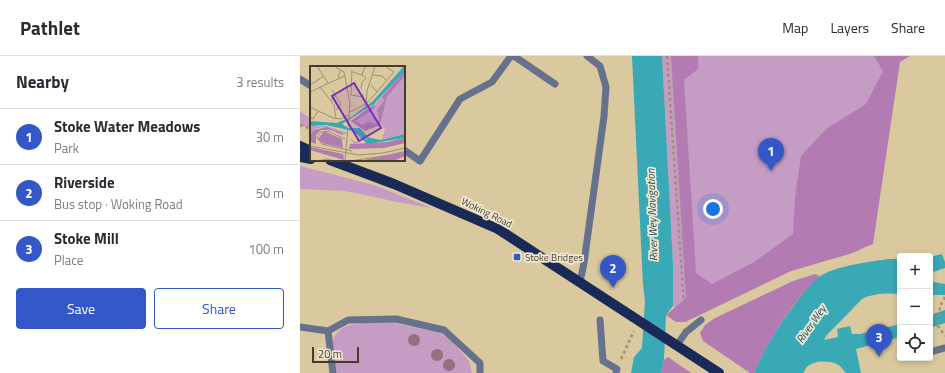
<!DOCTYPE html>
<html lang="en">
<head>
<meta charset="utf-8">
<style>
  body { margin:0; font-family:"Titillium Web",sans-serif; background:#f2f2f3; color:#2b2b33 }
  .controls { position:absolute; right:12px; bottom:12px; display:grid; overflow:hidden; border-radius:4px; box-shadow:0 2px 6px #0003 }
  .controls button { width:36px; height:36px; display:grid; place-items:center; padding:0; border:0; border-bottom:1px solid #e1e1e2; background:#fff; color:#2b2b33; font:20px sans-serif }
  .scale { position:absolute; left:12px; bottom:10px; width:47px; box-sizing:border-box; padding-left:4px; border:2px solid #443c2c; border-top:0; font-size:11px; line-height:14px; white-space:nowrap; color:#443c2c; -webkit-text-stroke:3px #f2e9d5; paint-order:stroke }
  .you { position:absolute; left:413px; top:153px; width:14px; height:14px; margin:-10px; border:3px solid #fff; border-radius:50%; background:#1a73e8; box-shadow:0 0 0 6px #1a73e833 }
  .badge { display:grid; place-items:center; width:26px; height:26px; border-radius:50%; background:#3457c8; color:#fff; font-size:13px; font-weight:700 }
  .pin { position:absolute; translate:-50% -33px; filter:drop-shadow(0 1px 2px #0008) }
  .pin::after { content:''; position:absolute; top:21px; width:14px; height:12px; background:inherit; clip-path:polygon(0 0,100% 0,50% 100%) }
  .list { margin:0; padding:0; list-style:none }
  h2 { display:flex; justify-content:space-between; align-items:center; height:52px; margin:0; padding:0 16px; font-size:17px }
  h2 small { font-size:13px; font-weight:400; color:#7c7c81 }
  .list li { display:grid; grid-template-columns:26px 1fr auto; gap:12px; align-items:center; box-sizing:border-box; height:56px; padding:0 16px; border-top:1px solid #e1e1e2 }
  .list b { display:block; font-size:15px; white-space:nowrap }
  .list p { margin:0; font-size:13px; white-space:nowrap; color:#7c7c81 }
  .list em { font-size:13px; font-style:normal; color:#7c7c81 }
  .actions { display:flex; gap:8px; padding:12px 16px }
  .actions a { flex:1; padding:9px 0; border:1px solid #3457c8; border-radius:4px; text-align:center; font-size:14px; color:#3457c8 }
  .actions .main { background:#3457c8; color:#fff }
  .icon { flex:none; width:22px; height:22px; fill:none; stroke:currentColor; stroke-width:2; stroke-linecap:round; stroke-linejoin:round }
  .map { position:relative; flex:none; width:645px; height:317px; overflow:hidden }
  header { display:flex; align-items:center; gap:24px; box-sizing:border-box; height:56px; padding:0 20px; background:#fff; border-bottom:1px solid #e1e1e2 }
  header strong { font-size:19px }
  nav { display:flex; gap:22px; margin-inline-start:auto; font-size:14px }
  main { display:flex }
  aside { flex:1; background:#fff }
  .map>svg:first-child { display:block }
</style>
</head>
<body>
<header>
<strong>Pathlet</strong>
<nav><a>Map</a><a>Layers</a><a>Share</a></nav>
</header>
<main>
<aside>
<h2>Nearby<small>3 results</small></h2>
<ul class="list">
<li><span class="badge">1</span><div><b>Stoke Water Meadows</b><p>Park</p></div><em>30 m</em></li>
<li><span class="badge">2</span><div><b>Riverside</b><p>Bus stop · Woking Road</p></div><em>50 m</em></li>
<li><span class="badge">3</span><div><b>Stoke Mill</b><p>Place</p></div><em>100 m</em></li>
</ul>
<div class="actions"><a class="main">Save</a><a>Share</a></div>
</aside>
<div class="map">
<svg width="645" height="317" viewBox="0 0 645 317">
  <rect width="100%" height="100%" fill="#dac89f"/>
  <!-- green -->
  <path fill="#c59cc4" d="M 362,0 L 594,0 L 559,195 L 491,215 L 385,266 L 373,250 L 373,208 Z
    M 0,55 L 11,63 L 11,72 L 0,69 Z
    M 0,110 L 74,129 L 132,152 L 97,146 L 46,135 L 0,133 Z
    M 89,266 L 141,277 L 154,288 L 169,305 L 172,317 L 36,317 C 35,309 32,293 33,285 C 38,263 71,267 89,266 Z"/>
  <!-- forest -->
  <path fill="#b27cb2" d="M 371,0 L 398,0 L 398,13 L 384,24 L 396,217 L 412,228 L 454,206 L 493,178 L 495,142 L 501,100 L 526,73 L 566,48 L 583,15 L 574,0 L 610,0 L 600,6 L 573,188 L 549,198 L 491,215 L 385,266 L 376,266 L 366,259 L 386,242 Z
    M 515,218 L 520,220 C 491,247 471,281 454,317 L 450,317 L 403,285 L 400,277 L 405,269 L 415,262 L 493,225 Z
    M 368,301 L 391,317 L 361,317 L 364,304 Z"/>
  <!-- water -->
  <path fill="#39a9b6" d="M 332,0 L 362,0 L 373,208 L 373,250 L 366,259 L 364,304 L 361,317 L 331,317 L 334,301 L 342,292 L 345,245 L 343,229 Z
    M 642,198 L 645,206 L 645,212 L 630,217 L 630,201 Z
    M 588,203 L 600,203 L 600,238 C 587,237 574,237 562,243 L 526,280 L 524,284 L 538,281 L 537,273 L 550,270 L 552,278 L 560,278 L 600,268 L 600,281 L 556,293 L 561,317 L 546,317 C 544,315 542,312 540,310 C 532,304 514,304 507,311 C 505,313 505,315 503,317 L 454,317 C 466,290 477,272 495,248 C 502,239 510,228 519,221 C 534,210 569,206 588,203 Z
    M 630,224 L 633,226 L 645,228 L 645,239 L 630,239 Z
    M 645,254 L 645,267 L 630,272 L 630,259 Z"/>
  <g fill="none" stroke-linecap="round" stroke-linejoin="round">
    <!-- path -->
    <path stroke="#a09172" stroke-width="2.5" stroke-dasharray="3 3" stroke-linecap="butt" d="M 367,0 L 385,263
      M 0,69 L 11,73
      M 645,241 L 640,250 L 638,270 L 645,280
      M 321,303 L 334,275"/>
    <!-- minor -->
    <path stroke="#66728d" stroke-width="7" d="M 214,0 L 255,28
      M 0,23 L 11,30
      M 104,94 L 120,105 L 160,43 L 192,26 L 211,0
      M 280,226 L 284,207 L 304,60 L 306,31 L 300,10 L 287,0
      M 300,264 L 303,305 L 317,313 L 316,317
      M 0,271 L 28,275 L 33,317
      M 28,275 L 48,264 L 96,263 L 144,274 L 180,307 L 180,317
      M 377,289 L 386,276 L 401,264
      M 630,296 L 645,292"/>
    <!-- major -->
    <path stroke="#1a2a57" stroke-width="10" d="M 0,90 L 11,95
      M 0,101 L 11,103
      M 30,104 L 94,128 L 198,173 L 419,317"/>
  </g>
  <!-- trees -->
  <g fill="#9a6d80">
    <circle cx="114" cy="284" r="6"/>
    <circle cx="137" cy="299" r="6"/>
    <circle cx="149" cy="309" r="6"/>
  </g>
  <!-- markers -->
  <rect fill="#3457c8" stroke="#f2e9d5" stroke-width="1.5" x="213" y="197" width="8" height="8" rx="2"/>
  <g text-anchor="middle" stroke-width="3.5" stroke-linejoin="round" paint-order="stroke">
    <!-- street labels -->
    <g font-size="10" fill="#443c2c" stroke="#f2e9d5">
      <text transform="translate(187 156) rotate(26)" y="4">Woking Road</text>
    </g>
    <!-- poi labels -->
    <g font-size="10" fill="#443c2c" stroke="#f2e9d5" text-anchor="start">
      <text x="225" y="205">Stoke Bridges</text>
    </g>
    <!-- water labels -->
    <g font-size="11" font-style="italic" fill="#17474d" stroke="#f2e9d5">
      <text transform="translate(352 159) rotate(-92)" y="4">River Wey Navigation</text>
      <text transform="translate(511 268) rotate(-55)" y="4">River Wey</text>
    </g>
  </g>
  <!-- overview -->
  <g transform="translate(10 10)">
    <rect width="95" height="95" fill="#dac89f"/>
    <path d="M 95,4 L 95,68 L 72,73 L 75,63 L 70,58 L 54,64 L 41,55 L 68,35 ZM 0,60 L 17,60 L 38,67 L 32,69 L 13,61 L 5,63 L 0,70 Z" fill="#c59cc4"/>
    <path d="M 95,5 L 94,11 L 77,30 L 70,59 L 55,65 L 41,55 L 64,39 L 65,42 L 45,55 L 52,59 L 58,56 L 67,58 L 69,54 L 67,44 L 75,34 L 72,31 ZM 16,61 L 33,67 L 32,69 L 22,64 L 11,64 L 6,69 L 6,78 L 0,76 L 0,69 L 4,64 ZM 14,65 L 32,73 L 33,82 L 12,77 L 8,73 ZM 95,72 L 95,77 L 74,82 L 39,83 L 40,78 L 77,76 ZM 0,81 L 33,88 L 34,94 L 0,84 ZM 95,85 L 95,90 L 83,95 L 49,95 Z" fill="#b27cb2"/>
    <path d="M 94,0 L 94,6 L 64,38 L 32,58 L 38,62 L 50,62 L 57,70 L 55,70 L 57,74 L 57,71 L 70,74 L 95,68 L 95,72 L 57,78 L 47,68 L 45,69 L 43,65 L 16,59 L 0,60 L 0,55 L 27,57 L 41,51 L 63,35 Z" fill="#39a9b6"/>
    <path fill="none" stroke="#9e9071" stroke-width="1" d="M 7,0 L 18,17M 24,0 L 34,6 L 40,38 L 35,95M 31,4 L 28,10 L 31,12 L 35,9M 42,4 L 41,29 L 53,31 L 53,28M 43,6 L 52,9 L 55,0M 63,9 L 72,10 L 76,14M 0,19 L 14,10M 10,21 L 24,39 L 26,53M 51,23 L 52,16 L 56,12 L 52,9M 0,26 L 30,12M 67,26 L 84,6 L 75,0M 26,30 L 31,38 L 26,44M 20,35 L 26,30 L 22,24M 56,38 L 67,26 L 61,19M 0,41 L 23,52 L 31,53 L 38,49M 40,46 L 56,38 L 57,25 L 65,0M 0,51 L 3,53 L 8,45M 35,73 L 18,65 L 11,66 L 7,71 L 12,78 L 42,85M 41,73 L 45,77 L 51,74M 0,80 L 49,89 L 73,87 L 95,82M 8,95 L 17,93 L 25,95M 40,95 L 74,90"/>
    <path fill="#7b2cbf" fill-opacity="0.15" stroke="#7b2cbf" stroke-width="2" d="M 44,17 L 71,62 L 49,75 L 22,30 Z"/>
    <rect width="95" height="95" fill="none" stroke="#443c2c" stroke-width="2"/>
  </g>
</svg>
<div class="controls">
<button>+</button>
<button>−</button>
<button><svg class="icon" aria-label="locate" viewBox="0 0 24 24"><circle cx="12" cy="12" r="6"/><path d="M12 2v4M12 18v4M2 12h4M18 12h4"/></svg></button>
</div>
<div class="scale">20 m</div>
<div class="you"></div>
<div class="pin badge" style="left:471px;top:115px">1</div>
<div class="pin badge" style="left:313px;top:232px">2</div>
<div class="pin badge" style="left:579px;top:301px">3</div>
</div>
</main>
</body>
</html>
